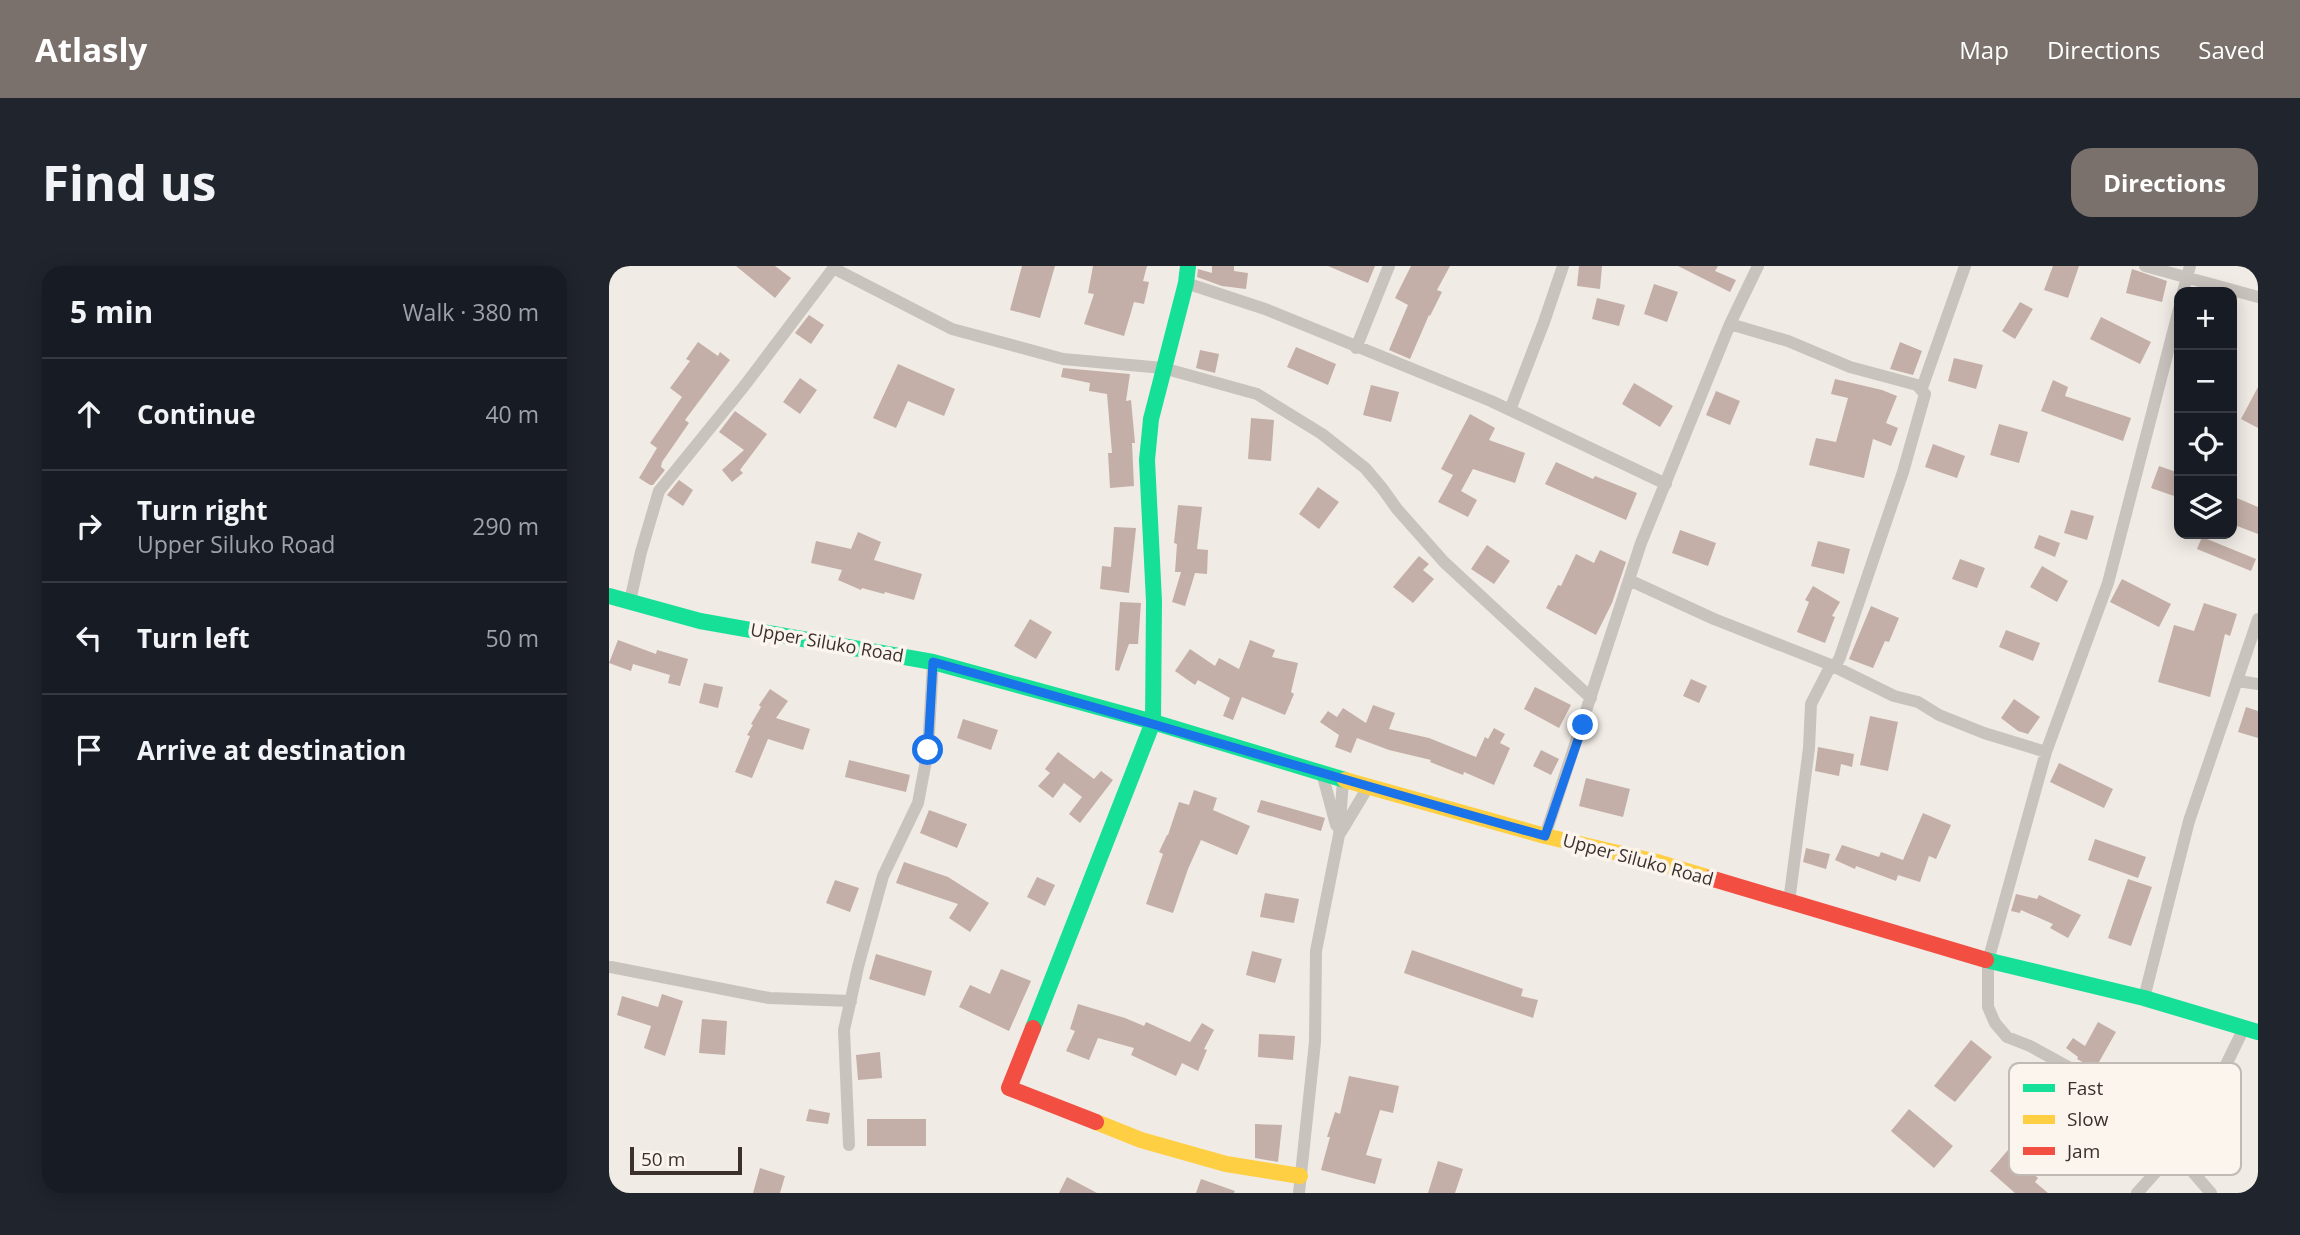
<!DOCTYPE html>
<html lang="en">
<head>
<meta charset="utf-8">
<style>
  body { margin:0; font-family:"Open Sans",sans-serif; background:#20242c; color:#f1f3f6 }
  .controls { position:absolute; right:21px; top:21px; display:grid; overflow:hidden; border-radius:14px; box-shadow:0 4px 18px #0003 }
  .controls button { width:63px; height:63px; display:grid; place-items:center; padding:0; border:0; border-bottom:2px solid #363941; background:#171b24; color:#f1f3f6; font:35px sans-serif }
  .scale { position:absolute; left:21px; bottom:18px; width:112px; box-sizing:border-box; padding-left:7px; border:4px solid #3b302b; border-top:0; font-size:19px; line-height:24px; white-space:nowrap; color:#3b302b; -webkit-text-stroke:5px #fbf5ee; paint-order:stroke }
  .stop { position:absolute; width:21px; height:21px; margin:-16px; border:5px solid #1a73e8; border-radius:50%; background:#fff }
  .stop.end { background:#1a73e8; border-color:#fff; box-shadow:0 2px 7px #0008 }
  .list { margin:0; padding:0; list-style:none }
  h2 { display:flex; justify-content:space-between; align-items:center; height:91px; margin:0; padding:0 28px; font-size:30px }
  h2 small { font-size:23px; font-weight:400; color:#9ea1a6 }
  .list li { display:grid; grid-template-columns:46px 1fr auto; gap:21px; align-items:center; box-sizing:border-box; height:112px; padding:0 28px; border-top:2px solid #363941 }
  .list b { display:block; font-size:26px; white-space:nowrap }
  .list p { margin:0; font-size:23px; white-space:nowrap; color:#9ea1a6 }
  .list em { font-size:23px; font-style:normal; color:#9ea1a6 }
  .icon { flex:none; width:38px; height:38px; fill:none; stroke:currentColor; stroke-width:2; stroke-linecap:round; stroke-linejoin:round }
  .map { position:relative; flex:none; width:1649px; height:927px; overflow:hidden; border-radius:21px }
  header { display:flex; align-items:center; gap:42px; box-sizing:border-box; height:98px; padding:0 35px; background:#7a716c; color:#fff }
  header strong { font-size:33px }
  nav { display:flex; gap:38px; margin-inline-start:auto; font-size:24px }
  .intro { display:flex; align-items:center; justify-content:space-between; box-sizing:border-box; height:168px; padding:0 42px }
  h1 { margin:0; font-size:49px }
  .button { padding:18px 32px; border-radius:21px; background:#7a716c; color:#fff; font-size:24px; font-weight:700 }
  main { display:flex; gap:42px; padding:0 42px }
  aside { flex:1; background:#171b24; border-radius:21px; box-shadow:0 4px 18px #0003 }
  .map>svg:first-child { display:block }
</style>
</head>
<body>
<header>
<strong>Atlasly</strong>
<nav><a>Map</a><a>Directions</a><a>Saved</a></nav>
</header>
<div class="intro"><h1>Find us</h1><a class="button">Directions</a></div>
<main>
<aside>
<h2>5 min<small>Walk · 380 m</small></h2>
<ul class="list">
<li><svg class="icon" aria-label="ahead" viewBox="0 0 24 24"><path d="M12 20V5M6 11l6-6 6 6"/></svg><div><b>Continue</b></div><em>40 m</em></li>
<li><svg class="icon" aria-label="right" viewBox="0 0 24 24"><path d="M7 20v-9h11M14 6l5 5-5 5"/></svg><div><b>Turn right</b><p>Upper Siluko Road</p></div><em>290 m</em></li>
<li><svg class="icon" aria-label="left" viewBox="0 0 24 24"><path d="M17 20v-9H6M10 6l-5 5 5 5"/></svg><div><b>Turn left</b></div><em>50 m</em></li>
<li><svg class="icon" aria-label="arrive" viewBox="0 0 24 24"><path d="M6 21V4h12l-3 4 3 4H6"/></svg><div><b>Arrive at destination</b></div></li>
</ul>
</aside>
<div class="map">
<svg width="1649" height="927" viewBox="0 0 1649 927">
  <rect width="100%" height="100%" fill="#f0ebe5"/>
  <!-- building -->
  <path fill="#c3afa7" d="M 127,0 L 166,0 L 182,12 L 166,32 Z
    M 413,0 L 446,0 L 431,52 L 401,44 Z
    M 484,0 L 538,0 L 534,15 L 540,16 L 535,38 L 525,36 L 515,70 L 475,58 L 485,28 L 479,27 Z
    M 603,0 L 625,0 L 625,5 L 639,7 L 637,23 L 613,20 L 588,11 L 589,3 L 603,7 Z
    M 719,0 L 766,0 L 759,17 Z
    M 802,0 L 841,0 L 828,24 L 833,26 L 821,50 L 820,49 L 801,93 L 780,84 L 799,39 L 786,32 Z
    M 970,0 L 993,0 L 991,23 L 968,20 Z
    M 1069,0 L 1109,0 L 1106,5 L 1127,14 L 1121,26 Z
    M 1444,0 L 1470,0 L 1459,32 L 1435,24 Z
    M 1523,3 L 1558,15 L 1553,36 L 1517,27 Z
    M 1045,18 L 1069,26 L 1058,56 L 1035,48 Z
    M 988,32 L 1016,39 L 1010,60 L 983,53 Z
    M 1411,36 L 1424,43 L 1406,73 L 1393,65 Z
    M 200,49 L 215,59 L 202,78 L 186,67 Z
    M 1492,51 L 1542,76 L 1531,98 L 1481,73 Z
    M 89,76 L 109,90 L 111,86 L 121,94 L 76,154 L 80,157 L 53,196 L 52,201 L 56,204 L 44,219 L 41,219 L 30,212 L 48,182 L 41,177 L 73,131 L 61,122 L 81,95 L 77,93 Z
    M 1291,76 L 1313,85 L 1304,109 L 1281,103 Z
    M 687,81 L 727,98 L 719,119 L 678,101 Z
    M 591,84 L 610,88 L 606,107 L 587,102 Z
    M 1345,92 L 1374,99 L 1367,123 L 1339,115 Z
    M 289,98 L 346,123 L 335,150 L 299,135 L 287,162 L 264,152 Z
    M 454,102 L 521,108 L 517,135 L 522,134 L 526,177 L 523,177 L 525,220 L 501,222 L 499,187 L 503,187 L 498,128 L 480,125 L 481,117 L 452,111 Z
    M 191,112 L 208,124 L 191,148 L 174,136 Z
    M 1226,113 L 1273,124 L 1288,130 L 1277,157 L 1289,162 L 1282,180 L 1264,173 L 1255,212 L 1200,199 L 1207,172 L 1227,176 L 1239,132 L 1222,128 Z
    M 1444,114 L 1459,121 L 1456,130 L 1522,152 L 1514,175 L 1432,145 Z
    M 1025,117 L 1064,140 L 1051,161 L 1013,138 Z
    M 762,119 L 790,126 L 782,156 L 754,149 Z
    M 1649,121 L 1649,162 L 1632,153 Z
    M 1107,125 L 1131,135 L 1121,159 L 1097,149 Z
    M 126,145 L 158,168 L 131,204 L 134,207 L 123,216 L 113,204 L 135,184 L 110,166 Z
    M 861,148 L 886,162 L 880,174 L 916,187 L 906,217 L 864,203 L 852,225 L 868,234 L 859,251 L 829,236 L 844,209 L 832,203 Z
    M 642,152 L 665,154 L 662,195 L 639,193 Z
    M 1390,158 L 1419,166 L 1410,197 L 1381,189 Z
    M 1324,178 L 1356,190 L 1348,212 L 1316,201 Z
    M 947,196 L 984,213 L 986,210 L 1028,227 L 1017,254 L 936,218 Z
    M 1550,200 L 1570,207 L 1570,224 L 1568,231 L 1542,222 Z
    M 70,214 L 84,224 L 74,240 L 58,229 Z
    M 709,221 L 730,236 L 710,263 L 690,248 Z
    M 1623,230 L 1649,241 L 1649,268 L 1623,258 Z
    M 569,239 L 593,241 L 588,283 L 599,284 L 598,308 L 586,307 L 576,340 L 563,336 L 572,306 L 566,306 L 568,278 L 565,277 Z
    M 1462,244 L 1485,250 L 1478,274 L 1455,267 Z
    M 505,261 L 527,262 L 520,327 L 491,323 L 493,300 L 502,301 Z
    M 1071,264 L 1107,277 L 1099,300 L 1063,287 Z
    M 249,266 L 272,276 L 265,294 L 313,308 L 305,334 L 276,326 L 275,328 L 253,322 L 252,324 L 229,314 L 233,304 L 202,297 L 207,275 L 242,283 Z
    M 1430,269 L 1451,277 L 1446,291 L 1425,282 Z
    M 1593,271 L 1647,293 L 1642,305 L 1588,283 Z
    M 1209,275 L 1241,283 L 1235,308 L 1202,300 Z
    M 878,279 L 901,295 L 885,318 L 862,303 Z
    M 991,284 L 1017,296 L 1003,337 L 987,369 L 937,342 L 949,319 L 952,320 L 967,288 L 985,297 Z
    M 810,290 L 820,298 L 814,304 L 825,313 L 804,337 L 784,321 Z
    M 1351,293 L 1376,302 L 1368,322 L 1343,313 Z
    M 1433,300 L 1459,315 L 1448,336 L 1421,321 Z
    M 1513,313 L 1562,338 L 1550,361 L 1501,336 Z
    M 1204,320 L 1231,336 L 1223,350 L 1226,351 L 1216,377 L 1188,366 L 1200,336 L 1196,334 Z
    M 511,336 L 532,337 L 529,378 L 520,378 L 510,405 L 506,404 Z
    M 1595,337 L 1628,348 L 1621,370 L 1616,368 L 1601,431 L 1549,416 L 1565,359 L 1585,365 Z
    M 1262,340 L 1290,352 L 1280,376 L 1276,375 L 1264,402 L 1240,393 Z
    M 421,353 L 443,366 L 427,393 L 405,380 Z
    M 1397,364 L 1431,377 L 1424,395 L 1390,381 Z
    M 9,374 L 47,388 L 48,384 L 79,393 L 71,420 L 59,417 L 61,409 L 24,398 L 22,405 L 0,397 Z
    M 641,374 L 666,384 L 663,391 L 689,397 L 682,426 L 685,428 L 676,449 L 633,431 L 624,454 L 614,450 L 621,432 L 589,414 L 586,419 L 566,405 L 581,383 L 606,400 L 610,392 L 630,403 Z
    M 1082,413 L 1098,420 L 1090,437 L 1074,430 Z
    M 95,417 L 114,421 L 109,442 L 90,437 Z
    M 926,421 L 962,439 L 950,462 L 915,443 Z
    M 161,423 L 179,435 L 167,452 L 201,463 L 194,484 L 159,473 L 143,512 L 126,506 L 141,470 L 138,469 L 144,459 L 142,458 L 152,441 L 150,439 Z
    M 1405,433 L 1431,451 L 1419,468 L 1409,465 L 1392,452 Z
    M 764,439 L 786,447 L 780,463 L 820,472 L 867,491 L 876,471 L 879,473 L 885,462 L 896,468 L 891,477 L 901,482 L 885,519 L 855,506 L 854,509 L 821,496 L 822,494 L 780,484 L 748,472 L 742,487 L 726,481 L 730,469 L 711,456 L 719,445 L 728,451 L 734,442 L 757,457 Z
    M 1637,441 L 1649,445 L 1649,472 L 1629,466 Z
    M 1261,450 L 1289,456 L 1279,505 L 1251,499 Z
    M 354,453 L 389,464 L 382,484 L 348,472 Z
    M 1209,481 L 1245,488 L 1243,501 L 1232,498 L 1230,510 L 1206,505 Z
    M 932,484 L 950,493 L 942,509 L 924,500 Z
    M 449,486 L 485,513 L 492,505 L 504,514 L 471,557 L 460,548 L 473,531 L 455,517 L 444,532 L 429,520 L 441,507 L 436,503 Z
    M 240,494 L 301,509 L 297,526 L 236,511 Z
    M 1450,497 L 1504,523 L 1495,542 L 1441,516 Z
    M 977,512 L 1021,523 L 1014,551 L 970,540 Z
    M 585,524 L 608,532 L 604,544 L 641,560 L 628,589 L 592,574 L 579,603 L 564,647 L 537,638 L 554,588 L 550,586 L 558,569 L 559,569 L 570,536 L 580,539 Z
    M 652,534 L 716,552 L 712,565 L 648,546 Z
    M 320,544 L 358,558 L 348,582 L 311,567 Z
    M 1314,547 L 1342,559 L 1327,593 L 1320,590 L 1311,616 L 1289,609 L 1287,615 L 1247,600 L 1246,603 L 1226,594 L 1233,579 L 1270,591 L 1272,586 L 1294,594 Z
    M 1486,573 L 1537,591 L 1529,612 L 1479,594 Z
    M 1197,582 L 1221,588 L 1217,603 L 1194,596 Z
    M 295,596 L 339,611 L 380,637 L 361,666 L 340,652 L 349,638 L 287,617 Z
    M 428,611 L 446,619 L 436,640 L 418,631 Z
    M 1519,613 L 1543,621 L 1522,680 L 1499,672 Z
    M 226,614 L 250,622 L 241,646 L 217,637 Z
    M 656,627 L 690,633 L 685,657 L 651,651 Z
    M 1407,628 L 1428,633 L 1430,629 L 1472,649 L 1459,672 L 1441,662 L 1444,658 L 1412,644 L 1411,647 L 1402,645 Z
    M 803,684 L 914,723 L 912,730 L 929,734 L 924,752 L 795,707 Z
    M 643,685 L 673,693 L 666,717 L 637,709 Z
    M 267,688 L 323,705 L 316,730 L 260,713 Z
    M 392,703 L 422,715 L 400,765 L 350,741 L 361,719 L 381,728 Z
    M 53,728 L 74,735 L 56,790 L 35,782 L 42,760 L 8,749 L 13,730 L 49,741 Z
    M 469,738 L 516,752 L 535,760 L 537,756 L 581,776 L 593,757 L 605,764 L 595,783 L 598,784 L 589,805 L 573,797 L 567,810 L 522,789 L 525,782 L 489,772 L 480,794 L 457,785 L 466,765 L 461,763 Z
    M 93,753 L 118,755 L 116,789 L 90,787 Z
    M 1489,756 L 1507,766 L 1486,803 L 1468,793 L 1469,791 L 1457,782 L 1464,772 L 1476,780 Z
    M 650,768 L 686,770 L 684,794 L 649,791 Z
    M 1362,774 L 1383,791 L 1346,836 L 1325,820 Z
    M 271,786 L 273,812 L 249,814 L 247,789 Z
    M 740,810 L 790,820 L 784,847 L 771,844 L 757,889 L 773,893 L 766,918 L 712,904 L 721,871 L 718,871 L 726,846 L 731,848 Z
    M 200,843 L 221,847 L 219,858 L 197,855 Z
    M 1300,843 L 1344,880 L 1325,902 L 1282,865 Z
    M 1430,848 L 1458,873 L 1448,885 L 1436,876 L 1415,900 L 1429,912 L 1426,916 L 1439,927 L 1406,927 L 1381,905 Z
    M 258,853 L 317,853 L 317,880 L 258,880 Z
    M 646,858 L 673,859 L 669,896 L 646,892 Z
    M 829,895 L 854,903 L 846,927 L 819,927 Z
    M 151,902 L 176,910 L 171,927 L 144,927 Z
    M 458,911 L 488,927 L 450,927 Z
    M 592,913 L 626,925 L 625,927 L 587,927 Z"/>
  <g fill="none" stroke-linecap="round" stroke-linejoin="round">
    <!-- street -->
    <path stroke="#c9c3be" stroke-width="12" d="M 1536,0 L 1649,31
      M 224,2 L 343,63 L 454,93 L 554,102 L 648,128 L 713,168 L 756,202 L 773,222 L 788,243 L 835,296 L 982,432
      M 577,17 L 656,43 L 882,135 L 1057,218
      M 1574,26 L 1581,0
      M 1570,43 L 1499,317 L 1437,486 L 1379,695 L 1379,741 L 1386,757 L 1398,771 L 1421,780 L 1494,820 L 1542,858 L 1602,927
      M 747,82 L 780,0
      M 1313,122 L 1356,0
      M 901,144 L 935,56 L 954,0
      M 1020,314 L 1105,353 L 1222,399 L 1228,397 L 1231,391 L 1294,206 L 1316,128 L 1308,119 L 1241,101 L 1179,75 L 1121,58
      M 21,335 L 32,286 L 50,225 L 136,119 L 226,0
      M 1629,415 L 1649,418
      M 713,507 L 727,559
      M 732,566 L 759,521
      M 936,570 L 1032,277 L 1121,58 L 1149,0
      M 1180,636 L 1200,482 L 1202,438 L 1222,399 L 1285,430 L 1309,436 L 1330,449 L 1375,467 L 1437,486
      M 2,701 L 160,732 L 242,735
      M 1535,732 L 1580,555 L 1649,353
      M 240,879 L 235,764 L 249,701 L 274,610 L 309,537 L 319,484 L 324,396
      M 1572,891 L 1635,762
      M 690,927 L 706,776 L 707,685 L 730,569 L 734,514
      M 1528,927 L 1566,885"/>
    <!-- fast -->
    <path stroke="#16e098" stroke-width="16" d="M 0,330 L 91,355 L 324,396 L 544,456 L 736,514
      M 1377,694 L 1535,732 L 1649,766
      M 424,762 L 544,456 L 545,335 L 538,194 L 542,153 L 577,17 L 579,0"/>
    <!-- slow -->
    <path stroke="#ffcf43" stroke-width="16" d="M 736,514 L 936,570 L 1048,596 L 1101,612
      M 487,856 L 532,874 L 617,898 L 691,910"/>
    <!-- jam -->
    <path stroke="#f24e42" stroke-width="16" d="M 1101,612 L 1377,694
      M 424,762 L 400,822 L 487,856"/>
  </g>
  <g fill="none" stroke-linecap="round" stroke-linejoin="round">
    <!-- route -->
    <path stroke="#1a73e8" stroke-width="9" d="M 319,484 L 324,396 C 529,452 732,514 936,570 L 974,459"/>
  </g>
  <g text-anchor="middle" stroke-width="7" stroke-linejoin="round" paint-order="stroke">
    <!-- street labels -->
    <g font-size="18" fill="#3b302b" stroke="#fbf5ee">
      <text transform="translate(218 377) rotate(10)" y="6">Upper Siluko Road</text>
      <text transform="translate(1029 594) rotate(15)" y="6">Upper Siluko Road</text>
    </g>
  </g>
  <!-- legend -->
  <rect x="1400" y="797" width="232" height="112" rx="10" fill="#fbf5ee" stroke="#c1bab4" stroke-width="2"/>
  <rect x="1414" y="818" width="32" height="8" fill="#16e098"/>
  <rect x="1414" y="849" width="32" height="9" fill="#ffcf43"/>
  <rect x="1414" y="881" width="32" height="8" fill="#f24e42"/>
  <g font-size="19" fill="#3b302b">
    <text x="1458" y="829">Fast</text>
    <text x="1458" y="860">Slow</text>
    <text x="1458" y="892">Jam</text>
  </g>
</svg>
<div class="controls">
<button>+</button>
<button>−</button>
<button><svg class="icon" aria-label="locate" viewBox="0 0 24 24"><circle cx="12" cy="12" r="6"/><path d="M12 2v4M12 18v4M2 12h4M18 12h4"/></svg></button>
<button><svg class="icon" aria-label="layers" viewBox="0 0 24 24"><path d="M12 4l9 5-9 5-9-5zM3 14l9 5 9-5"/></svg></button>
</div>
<div class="scale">50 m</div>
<div class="stop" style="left:319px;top:484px"></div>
<div class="stop end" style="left:974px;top:459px"></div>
</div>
</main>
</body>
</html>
